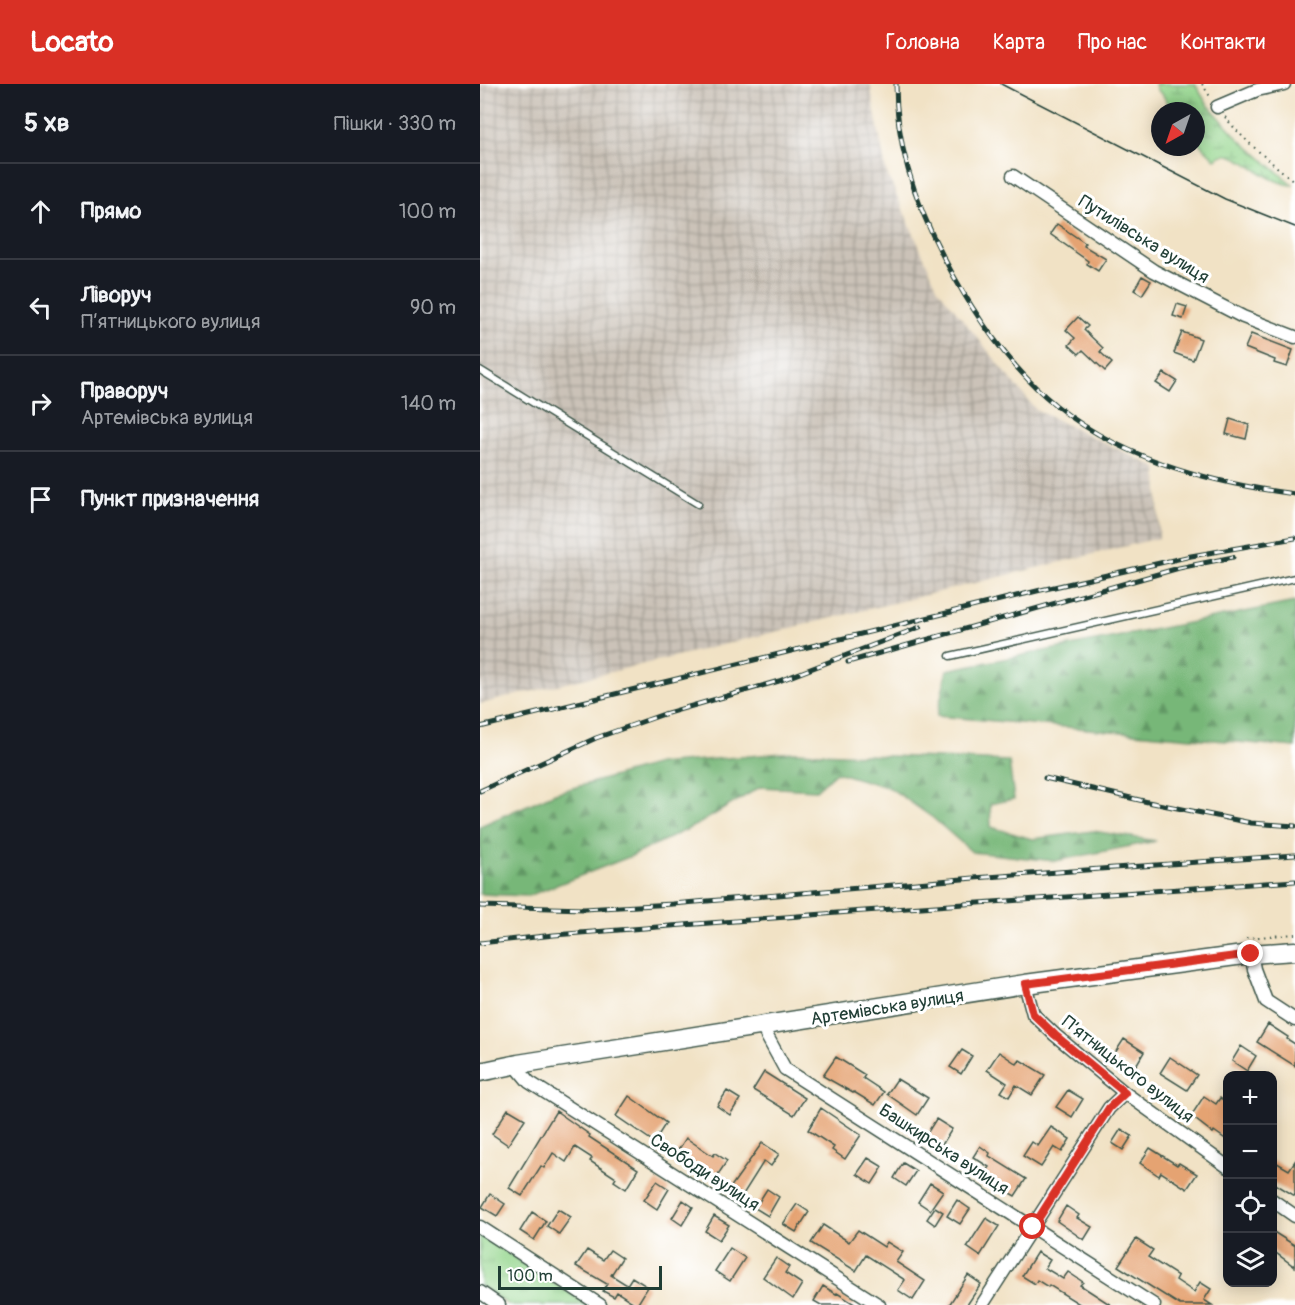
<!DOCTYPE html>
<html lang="uk">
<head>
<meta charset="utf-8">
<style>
  body { margin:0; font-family:Pangolin,sans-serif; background:#242831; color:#f1f3f6 }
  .controls { position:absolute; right:18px; bottom:18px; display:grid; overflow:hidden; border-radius:12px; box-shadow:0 3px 15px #0003 }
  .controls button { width:54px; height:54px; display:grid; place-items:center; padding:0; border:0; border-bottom:2px solid #363941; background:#171b24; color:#f1f3f6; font:30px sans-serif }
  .compass { position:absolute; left:671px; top:18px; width:54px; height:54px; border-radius:50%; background:#171b24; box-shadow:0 3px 15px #0003; rotate:220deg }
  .scale { position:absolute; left:18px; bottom:15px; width:164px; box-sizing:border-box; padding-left:6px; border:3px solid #1f3d34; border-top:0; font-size:16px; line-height:21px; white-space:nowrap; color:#1f3d34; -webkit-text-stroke:4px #fff; paint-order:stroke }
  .stop { position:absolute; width:18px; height:18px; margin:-14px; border:4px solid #d93025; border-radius:50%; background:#fff }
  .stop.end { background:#d93025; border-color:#fff; box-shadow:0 2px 6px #0008 }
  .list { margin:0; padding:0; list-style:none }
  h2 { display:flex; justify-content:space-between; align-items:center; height:78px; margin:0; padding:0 24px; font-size:26px }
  h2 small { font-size:20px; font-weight:400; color:#9ea1a6 }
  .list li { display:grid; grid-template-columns:39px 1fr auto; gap:18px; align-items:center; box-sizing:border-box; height:96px; padding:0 24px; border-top:2px solid #363941 }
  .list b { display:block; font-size:22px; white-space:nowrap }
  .list p { margin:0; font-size:20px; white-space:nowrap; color:#9ea1a6 }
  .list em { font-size:20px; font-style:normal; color:#9ea1a6 }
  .icon { flex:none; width:33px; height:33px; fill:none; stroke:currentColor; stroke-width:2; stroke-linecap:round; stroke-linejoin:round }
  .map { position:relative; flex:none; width:815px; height:1221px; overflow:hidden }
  header { display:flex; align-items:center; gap:36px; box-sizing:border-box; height:84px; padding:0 30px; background:#d93025; color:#fff }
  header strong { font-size:28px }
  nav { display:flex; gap:33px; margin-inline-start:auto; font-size:21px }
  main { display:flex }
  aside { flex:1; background:#171b24 }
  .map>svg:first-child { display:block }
</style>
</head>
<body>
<header>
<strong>Locato</strong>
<nav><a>Головна</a><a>Карта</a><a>Про нас</a><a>Контакти</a></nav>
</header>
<main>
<aside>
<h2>5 хв<small>Пішки · 330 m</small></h2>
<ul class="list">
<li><svg class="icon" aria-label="ahead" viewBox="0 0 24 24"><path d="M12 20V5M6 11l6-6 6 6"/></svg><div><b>Прямо</b></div><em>100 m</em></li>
<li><svg class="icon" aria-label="left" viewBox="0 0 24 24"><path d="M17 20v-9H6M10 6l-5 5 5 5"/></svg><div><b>Ліворуч</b><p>П’ятницького вулиця</p></div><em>90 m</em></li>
<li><svg class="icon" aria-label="right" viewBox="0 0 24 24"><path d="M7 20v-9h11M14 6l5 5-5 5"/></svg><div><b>Праворуч</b><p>Артемівська вулиця</p></div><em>140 m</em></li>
<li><svg class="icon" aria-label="arrive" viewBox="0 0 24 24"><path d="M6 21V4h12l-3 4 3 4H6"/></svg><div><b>Пункт призначення</b></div></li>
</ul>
</aside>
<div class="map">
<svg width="815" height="1221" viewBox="0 0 815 1221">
  <defs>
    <pattern id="industrial-grid" width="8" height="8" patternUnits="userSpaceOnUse" patternTransform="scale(1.5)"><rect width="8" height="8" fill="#cbc2b8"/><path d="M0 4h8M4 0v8" fill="none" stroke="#a49f96"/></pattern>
    <pattern id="grass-tufts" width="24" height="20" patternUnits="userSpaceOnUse" patternTransform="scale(1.5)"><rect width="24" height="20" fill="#94d68d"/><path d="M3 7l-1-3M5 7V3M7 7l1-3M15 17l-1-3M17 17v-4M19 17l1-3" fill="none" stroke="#78af74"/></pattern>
    <pattern id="forest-firs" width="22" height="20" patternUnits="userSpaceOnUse" patternTransform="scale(1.5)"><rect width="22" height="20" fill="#77b778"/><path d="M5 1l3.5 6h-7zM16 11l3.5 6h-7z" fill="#619663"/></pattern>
    <pattern id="wetland-marsh" width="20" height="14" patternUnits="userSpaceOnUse" patternTransform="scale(1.5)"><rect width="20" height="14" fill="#94d68d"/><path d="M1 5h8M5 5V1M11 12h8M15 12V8" fill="none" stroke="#78af74"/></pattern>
  </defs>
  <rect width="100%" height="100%" fill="#fff"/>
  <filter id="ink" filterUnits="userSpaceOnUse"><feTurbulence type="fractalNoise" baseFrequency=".0167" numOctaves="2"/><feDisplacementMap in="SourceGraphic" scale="12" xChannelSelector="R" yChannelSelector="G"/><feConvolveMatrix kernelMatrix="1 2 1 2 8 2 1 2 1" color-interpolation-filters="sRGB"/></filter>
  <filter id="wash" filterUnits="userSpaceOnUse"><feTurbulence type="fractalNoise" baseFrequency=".008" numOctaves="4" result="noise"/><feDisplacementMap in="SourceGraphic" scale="24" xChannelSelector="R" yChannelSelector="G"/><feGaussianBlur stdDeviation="1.35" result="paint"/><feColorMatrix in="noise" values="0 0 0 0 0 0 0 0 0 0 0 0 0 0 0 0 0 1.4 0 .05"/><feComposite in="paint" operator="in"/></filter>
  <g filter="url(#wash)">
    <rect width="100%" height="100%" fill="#f1e2c5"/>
    <!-- industrial -->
    <path fill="url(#industrial-grid)" d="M 0,0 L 390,0 L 406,87 L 458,205 L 556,326 L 677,384 L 679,454 L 0,620 Z"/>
    <!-- grass -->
    <path fill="url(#grass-tufts)" stroke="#5a8a60" stroke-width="1.5" d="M 0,1150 L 108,1221 L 29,1221 L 0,1202 Z"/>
    <!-- forest -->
    <path fill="url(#forest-firs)" stroke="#4b7a56" stroke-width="1.5" d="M 815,518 L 815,663 L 457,632 L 467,586 Z
      M 314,668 L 529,677 L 534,715 L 510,720 L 511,743 L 552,755 L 613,747 L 676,757 L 575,777 L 492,768 L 453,734 L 410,704 L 356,688 L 336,706 L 280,703 L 220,739 L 154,771 L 48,812 L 0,810 L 0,742 L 75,709 L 178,680 Z"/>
    <!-- wetland -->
    <path fill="url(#wetland-marsh)" stroke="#5a8a60" stroke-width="1.5" d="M 675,0 L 715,0 L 727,20 L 759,55 L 813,101 C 787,100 759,68 744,71 C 741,71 738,73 735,75 L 716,56 L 716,27 L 691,27 L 683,11 L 677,6 Z"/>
    <g id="blocks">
      <!-- building -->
      <path fill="#e5a372" d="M 577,140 L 605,159 L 604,162 L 626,175 L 618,187 L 607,180 L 608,177 L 570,150 Z
        M 662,192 L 671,197 L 662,211 L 654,206 Z
        M 697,220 L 707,223 L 703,235 L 693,232 Z
        M 598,233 L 608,242 L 604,246 L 623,264 L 620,268 L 632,279 L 625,287 L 603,266 L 599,270 L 589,261 L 595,254 L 586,246 Z
        M 702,248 L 721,255 L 713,276 L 694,269 Z
        M 771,250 L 813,266 L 807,283 L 794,279 L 795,276 L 765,264 Z
        M 684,289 L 697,297 L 690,308 L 676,299 Z
        M 750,335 L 769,341 L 766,355 L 746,350 Z
        M 788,940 L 808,953 L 807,955 L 815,960 L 815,982 L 777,958 Z
        M 644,955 L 664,968 L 654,985 L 633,972 Z
        M 761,962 L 776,972 L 767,987 L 752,977 Z
        M 482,966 L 492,972 L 481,990 L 470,983 Z
        M 519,968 L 537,980 L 540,976 L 565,991 L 552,1011 L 536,1001 L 529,1013 L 521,1008 L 527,999 L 507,986 Z
        M 356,973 L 385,991 L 383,994 L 404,1008 L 395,1021 L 374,1008 L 373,1009 L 343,992 Z
        M 690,973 L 717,991 L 707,1006 L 680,989 Z
        M 284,988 L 325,1014 L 314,1031 L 273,1006 Z
        M 417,995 L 448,1014 L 437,1031 L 407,1010 Z
        M 588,1006 L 603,1015 L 592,1033 L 576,1023 Z
        M 247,1007 L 260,1015 L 250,1031 L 237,1022 Z
        M 149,1012 L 186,1039 L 174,1058 L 136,1032 Z
        M 724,1012 L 736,1020 L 740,1014 L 747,1019 L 747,1056 L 734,1047 L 733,1049 L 711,1032 Z
        M 341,1024 L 381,1051 L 365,1075 L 352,1066 L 354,1063 L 328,1046 Z
        M 28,1025 L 45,1035 L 28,1061 L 12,1050 Z
        M 76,1027 L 110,1051 L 109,1053 L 158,1085 L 146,1105 L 134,1097 L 136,1094 L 110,1077 L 112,1074 L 95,1063 L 86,1078 L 73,1069 L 64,1084 L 61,1082 L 42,1112 L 29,1104 Z
        M 456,1035 L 472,1045 L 462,1061 L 446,1051 Z
        M 571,1043 L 590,1055 L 582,1068 L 574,1063 L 561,1083 L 543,1072 L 552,1058 L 558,1062 Z
        M 641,1045 L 652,1052 L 643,1066 L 632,1059 Z
        M 206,1054 L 233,1072 L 235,1069 L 247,1077 L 235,1095 L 195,1071 Z
        M 282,1059 L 299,1070 L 291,1082 L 284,1077 L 262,1112 L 250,1104 Z
        M 500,1062 L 510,1069 L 509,1072 L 546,1095 L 535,1112 L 502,1093 L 509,1083 L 493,1073 Z
        M 670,1064 L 697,1081 L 699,1079 L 717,1090 L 707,1105 L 681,1088 L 679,1092 L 660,1079 Z
        M 388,1074 L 403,1083 L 392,1100 L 377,1090 Z
        M 792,1076 L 809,1086 L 815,1077 L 815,1112 L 792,1098 Z
        M 423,1079 L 436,1087 L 426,1102 L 414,1094 Z
        M 177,1097 L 189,1105 L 177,1125 L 164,1116 Z
        M 450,1099 L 463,1107 L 450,1126 L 438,1118 Z
        M 287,1105 L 299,1113 L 288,1132 L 275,1124 Z
        M 10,1110 L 25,1120 L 17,1132 L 2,1123 Z
        M 203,1116 L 213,1123 L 202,1141 L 192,1134 Z
        M 477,1116 L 490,1125 L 480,1140 L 467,1132 Z
        M 317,1120 L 329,1128 L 316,1148 L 303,1140 Z
        M 586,1122 L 599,1131 L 597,1134 L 612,1143 L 604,1156 L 577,1137 Z
        M 455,1123 L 463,1128 L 455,1141 L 447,1135 Z
        M 78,1125 L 91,1133 L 79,1150 L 67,1142 Z
        M 52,1128 L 66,1137 L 54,1156 L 40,1147 Z
        M 234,1132 L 249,1141 L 239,1156 L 225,1147 Z
        M 506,1134 L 519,1142 L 500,1172 L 487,1163 Z
        M 343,1141 L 369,1158 L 378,1146 L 404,1163 L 407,1158 L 423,1168 L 416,1178 L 445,1197 L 433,1216 L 418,1206 L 425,1196 L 386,1171 L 376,1187 L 331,1159 Z
        M 792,1147 L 814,1161 L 815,1160 L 815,1183 L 792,1166 Z
        M 656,1155 L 673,1166 L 668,1173 L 698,1192 L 696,1196 L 714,1208 L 720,1198 L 731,1205 L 724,1216 L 732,1221 L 700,1221 L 638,1182 Z
        M 250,1164 L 265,1174 L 250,1197 L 235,1187 Z
        M 107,1166 L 123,1176 L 130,1166 L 142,1174 L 131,1191 L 147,1201 L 152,1193 L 168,1203 L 157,1221 L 137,1208 L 134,1213 L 123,1207 L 127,1200 L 96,1182 Z
        M 557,1168 L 570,1176 L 565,1184 L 583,1195 L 588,1188 L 603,1198 L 600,1201 L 631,1221 L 601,1221 L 569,1201 L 568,1203 L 557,1196 L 555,1200 L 542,1192 Z
        M 296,1174 L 309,1183 L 305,1189 L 322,1200 L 313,1215 L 283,1193 Z
        M 488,1191 L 501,1200 L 487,1221 L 469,1221 Z
        M 343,1202 L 356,1210 L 357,1209 L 376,1221 L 341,1221 L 334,1217 Z"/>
    </g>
  </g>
  <g filter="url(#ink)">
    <use href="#blocks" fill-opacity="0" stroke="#3e564a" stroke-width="1.5"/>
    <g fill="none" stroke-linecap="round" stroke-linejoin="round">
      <defs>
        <path id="service" d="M 0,286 L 218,420
          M 470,572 L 815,494"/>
        <path id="minor" d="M 737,23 L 777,6 L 804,0
          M 533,92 L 674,187 L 763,233 L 815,253
          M 771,870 L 774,885 L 786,917 L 815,936
          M 545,900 L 553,930 L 575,951 L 645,1009 L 748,1083
          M 282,943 L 305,985 L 674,1221
          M 38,980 L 39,986 L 49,998 L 399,1221
          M 792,1116 L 815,1132
          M 0,1143 L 120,1221
          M 0,1208 L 19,1221
          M 502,1221 L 629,1024 L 645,1009"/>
        <path id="secondary" d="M 0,988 L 38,980 L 545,900 L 771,870 L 815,867"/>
      </defs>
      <!-- service casing -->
      <use href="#service" stroke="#3e564a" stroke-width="9"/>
      <!-- minor casing -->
      <use href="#minor" stroke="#3e564a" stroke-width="15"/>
      <!-- secondary casing -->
      <use href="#secondary" stroke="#3e564a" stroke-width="21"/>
      <!-- path -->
      <path stroke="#3e564a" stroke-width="2" stroke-dasharray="1.5 4.5" stroke-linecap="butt" d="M 722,0 L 731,14
        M 745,33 C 765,58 790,77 815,98
        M 766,854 L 815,850"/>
      <!-- service -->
      <use href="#service" stroke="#fff" stroke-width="6"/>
      <!-- minor -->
      <use href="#minor" stroke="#fff" stroke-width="12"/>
      <!-- secondary -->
      <use href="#secondary" stroke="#fff" stroke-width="18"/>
      <!-- tram -->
      <path stroke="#1f3d34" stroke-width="1.5" d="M 521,0 L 745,115 L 815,143"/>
      <defs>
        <path id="rail" d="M 416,0 C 416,60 436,121 464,174 C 490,224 522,273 565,312 C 631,372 728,399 815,410
          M 368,578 L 699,484 L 753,473
          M 0,643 L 561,506 L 711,472 L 815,454
          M 565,694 L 668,718 L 771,739 L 815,742
          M 0,707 L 116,654 L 184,630 L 299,597 L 440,543
          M 0,822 L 104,825 L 193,820 L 494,794 L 815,771
          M 0,859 L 74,851 L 370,828 L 815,797"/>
      </defs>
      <!-- rail casing -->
      <use href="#rail" stroke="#1f3d34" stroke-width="5"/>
      <!-- rail -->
      <use href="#rail" stroke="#fff" stroke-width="3" stroke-dasharray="9" stroke-linecap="butt"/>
    </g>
  </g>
  <g fill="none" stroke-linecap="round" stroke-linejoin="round" filter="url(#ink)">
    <!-- route -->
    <path stroke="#d93025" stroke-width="8" d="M 553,1143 L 629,1024 L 645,1009 L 575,951 L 553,930 L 545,900 L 771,870"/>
  </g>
  <g text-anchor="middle" stroke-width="6" stroke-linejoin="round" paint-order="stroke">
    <!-- street labels -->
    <g font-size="18" fill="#1f3d34" stroke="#fff">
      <text transform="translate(664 155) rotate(32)" y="6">Путилівська вулиця</text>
      <text transform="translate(407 923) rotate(-9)" y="6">Артемівська вулиця</text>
      <text transform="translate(648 985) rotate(38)" y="6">П’ятницького вулиця</text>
      <text transform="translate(464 1065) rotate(33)" y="6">Башкирська вулиця</text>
      <text transform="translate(225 1088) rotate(33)" y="6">Свободи вулиця</text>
    </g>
  </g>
</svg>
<div class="controls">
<button>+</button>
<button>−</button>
<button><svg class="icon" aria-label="locate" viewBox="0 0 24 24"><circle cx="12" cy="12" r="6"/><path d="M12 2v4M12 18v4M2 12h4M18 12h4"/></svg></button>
<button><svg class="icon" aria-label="layers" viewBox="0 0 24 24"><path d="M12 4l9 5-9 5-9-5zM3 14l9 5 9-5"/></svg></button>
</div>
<svg class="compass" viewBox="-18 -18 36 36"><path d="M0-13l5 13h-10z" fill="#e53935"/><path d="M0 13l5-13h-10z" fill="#9ea1a6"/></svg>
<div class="scale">100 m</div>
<div class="stop" style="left:553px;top:1143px"></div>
<div class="stop end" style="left:771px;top:870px"></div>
</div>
</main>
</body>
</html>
